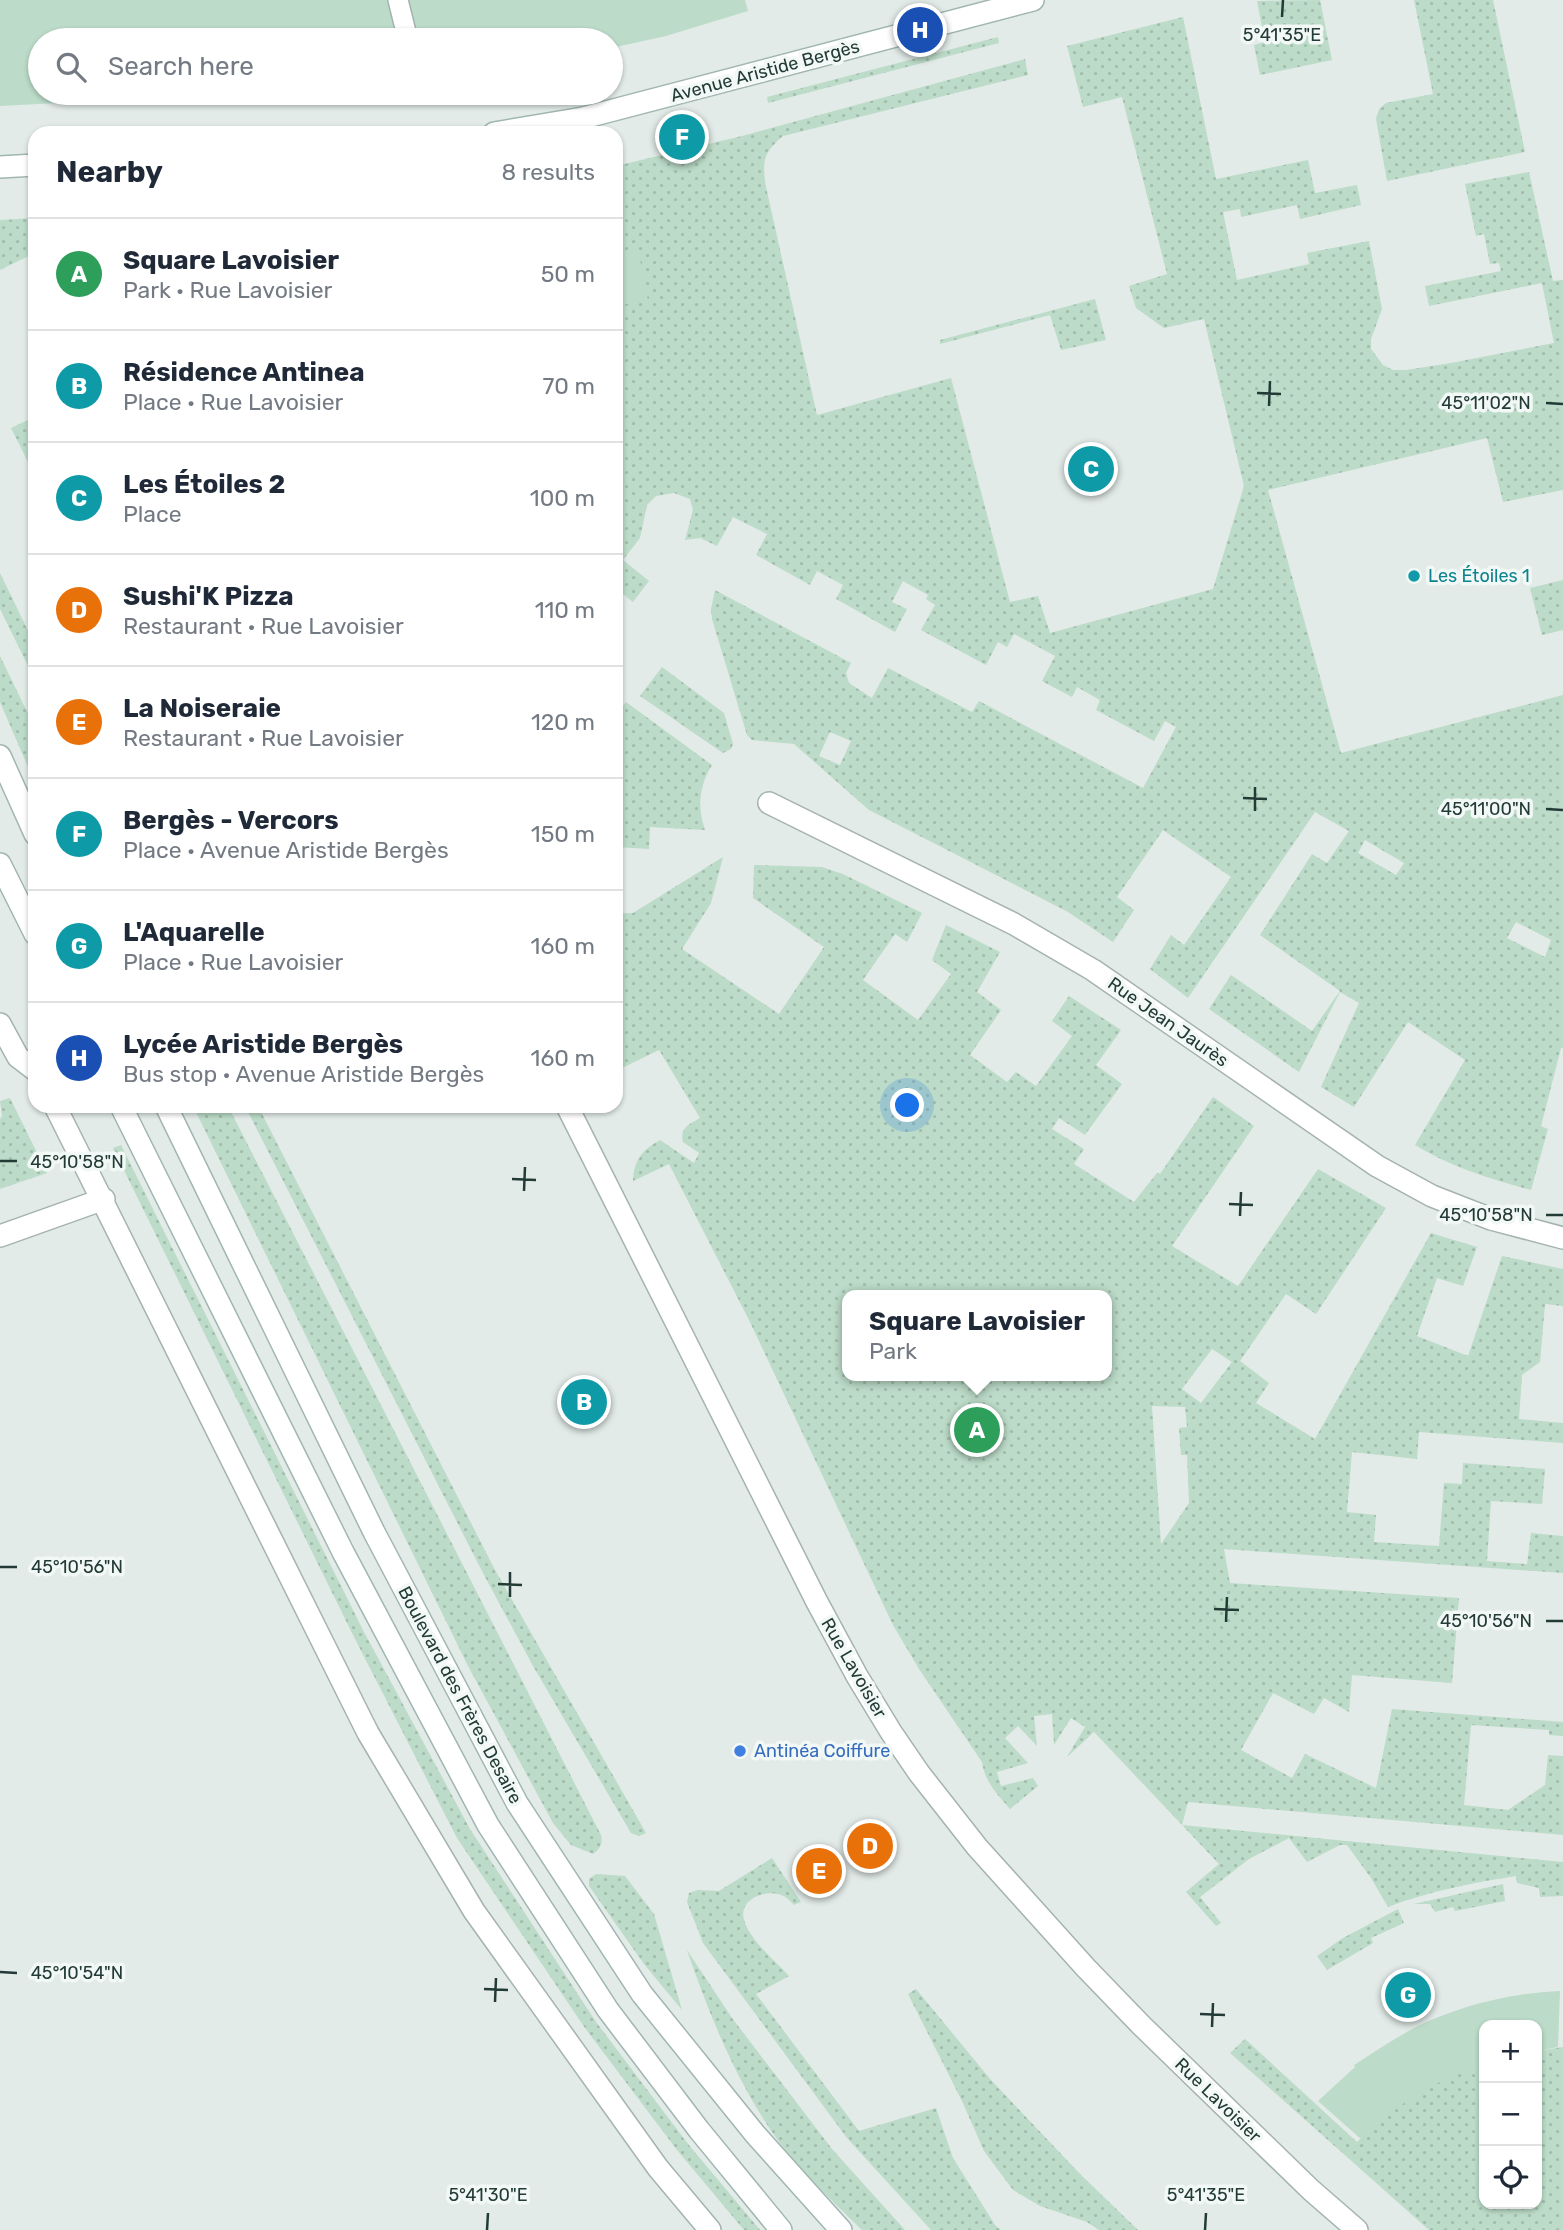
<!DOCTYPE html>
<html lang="en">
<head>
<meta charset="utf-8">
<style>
  body { margin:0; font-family:Rubik,sans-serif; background:#f6f6f7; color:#1f2937 }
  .controls { position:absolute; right:21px; bottom:21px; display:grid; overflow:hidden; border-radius:14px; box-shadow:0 2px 5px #0004 }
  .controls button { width:63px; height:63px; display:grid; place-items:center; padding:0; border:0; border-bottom:2px solid #e0e1e3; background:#fff; color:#1f2937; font:35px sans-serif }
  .you { position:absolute; left:908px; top:1106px; width:24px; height:24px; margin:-18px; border:5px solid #fff; border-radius:50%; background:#1a73e8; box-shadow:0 0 0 10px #1a73e833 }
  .badge { display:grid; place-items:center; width:46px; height:46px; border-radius:50%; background:#7a584a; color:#fff; font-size:23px; font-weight:700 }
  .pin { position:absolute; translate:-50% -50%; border:4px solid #fff; box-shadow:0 2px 7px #0006 }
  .popup { position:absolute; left:842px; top:1290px; width:270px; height:91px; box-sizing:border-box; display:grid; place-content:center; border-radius:14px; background:#fff; filter:drop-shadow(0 2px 5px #0005); font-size:23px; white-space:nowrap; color:#747a83 }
  .popup b { font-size:26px; color:#1f2937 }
  .popup::after { content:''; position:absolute; left:50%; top:100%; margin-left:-14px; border:14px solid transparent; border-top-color:#fff }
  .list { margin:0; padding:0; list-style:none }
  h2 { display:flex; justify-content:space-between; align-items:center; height:91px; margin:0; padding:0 28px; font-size:30px }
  h2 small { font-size:23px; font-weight:400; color:#747a83 }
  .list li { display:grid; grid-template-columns:46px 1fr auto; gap:21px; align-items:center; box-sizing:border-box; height:112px; padding:0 28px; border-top:2px solid #e0e1e3 }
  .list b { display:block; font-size:26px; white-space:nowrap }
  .list p { margin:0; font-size:23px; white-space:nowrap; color:#747a83 }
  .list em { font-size:23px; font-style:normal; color:#747a83 }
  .icon { flex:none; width:38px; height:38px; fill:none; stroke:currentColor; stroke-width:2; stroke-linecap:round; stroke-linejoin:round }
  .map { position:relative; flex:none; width:1563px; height:2230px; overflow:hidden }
  .search { position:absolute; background:#fff; box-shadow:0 2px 5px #0004; left:28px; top:28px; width:595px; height:77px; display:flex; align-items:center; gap:18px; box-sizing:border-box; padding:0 24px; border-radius:38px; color:#747a83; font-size:26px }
  .panel { position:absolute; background:#fff; box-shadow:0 2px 5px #0004; left:28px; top:126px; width:595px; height:987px; border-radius:21px }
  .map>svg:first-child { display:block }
</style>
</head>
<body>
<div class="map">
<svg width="1563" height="2230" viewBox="0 0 1563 2230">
  <defs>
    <pattern id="grass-dots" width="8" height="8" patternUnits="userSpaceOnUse" patternTransform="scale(1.75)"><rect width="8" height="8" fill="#bcdbc8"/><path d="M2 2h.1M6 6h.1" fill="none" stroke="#a1bdac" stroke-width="1.8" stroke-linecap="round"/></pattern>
  </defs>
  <rect width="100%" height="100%" fill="#e2ebe8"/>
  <!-- grass -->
  <path fill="url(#grass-dots)" fill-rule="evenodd" d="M 1320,0 L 1332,60 L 1260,75 L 1254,45 L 1265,42 L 1257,1 Z
    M 1414,0 L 1493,0 L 1525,152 L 1387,181 L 1376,119 L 1379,109 L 1386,103 L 1433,94 Z
    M 1183,17 L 1216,179 L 1308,160 L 1315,193 L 1357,185 L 1361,205 L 1300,219 L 1297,205 L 1241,217 L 1240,209 L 1223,212 L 1237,280 L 1309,264 L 1307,253 L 1369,241 L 1382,309 L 1371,339 L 1371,349 L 1383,365 L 1393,370 L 1406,370 L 1451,363 L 1554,343 L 1542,283 L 1429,306 L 1425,286 L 1501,271 L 1499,263 L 1490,264 L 1484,234 L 1476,236 L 1465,184 L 1529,172 L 1553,281 L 1563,280 L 1563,490 L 1503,502 L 1487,438 L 1268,490 L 1341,753 L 1563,695 L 1563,1048 L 1561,1048 L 1541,1126 L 1548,1129 L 1531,1190 C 1490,1179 1451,1167 1415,1145 L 1465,1060 L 1408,1022 L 1354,1107 L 1321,1087 L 1359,1003 L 1340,992 L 1299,1072 L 1209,1009 L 1231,975 L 1312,1031 L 1340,991 L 1260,935 L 1312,854 L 1327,863 L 1349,831 L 1315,812 L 1188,998 L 1150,969 L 1171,935 L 1184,945 L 1231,877 L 1163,830 L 1117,897 L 1134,910 L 1113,942 L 1068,912 L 869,810 L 794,744 L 752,740 L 747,735 L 712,619 L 711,609 L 715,590 L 851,663 L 846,673 L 849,683 L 872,698 L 888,668 L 972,712 L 979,701 L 1143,788 L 1176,727 L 1165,721 L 1154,741 L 1096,710 L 1100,700 L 1077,687 L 1072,697 L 1042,681 L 1055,656 L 1014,634 L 1007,647 L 998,642 L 986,665 L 921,630 L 935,605 L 926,599 L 928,595 L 903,581 L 892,602 L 907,609 L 895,632 L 836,599 L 843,585 L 817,571 L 810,585 L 756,555 L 767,534 L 733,517 L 717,546 L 700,538 L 685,540 L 693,510 L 690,499 L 674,493 L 656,496 L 647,505 L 640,538 L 623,560 L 649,581 L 633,602 L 618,590 L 616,592 L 616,166 L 742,136 L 1025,59 L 1028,75 L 783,136 C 763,153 762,161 766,187 L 817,415 L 951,378 L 1010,602 L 1038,596 L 1050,633 L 1213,589 L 1244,486 L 1204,319 L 1164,328 L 1136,308 L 1129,286 L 1167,274 L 1122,97 L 1083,107 L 1067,46 ZM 830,732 L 851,741 L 840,765 L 819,756 ZM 1365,840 L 1404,863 L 1396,875 L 1358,853 ZM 1516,922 L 1551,940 L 1545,957 L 1507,938 Z
    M 998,37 L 999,43 L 768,103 L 767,97 Z
    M 35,218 L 35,253 L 0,270 L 0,220 Z
    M 1095,299 L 1106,340 L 1061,350 L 1050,315 L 940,344 L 940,340 Z
    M 32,418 L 35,425 L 35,476 L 11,428 Z
    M 0,573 L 35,645 L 35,680 L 0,609 Z
    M 1563,580 L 1563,630 L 1542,635 L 1530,588 Z
    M 0,656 L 35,728 L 35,783 L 0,702 Z
    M 662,667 L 724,713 L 733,744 L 731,749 L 723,753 L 640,696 Z
    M 626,702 L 712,765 C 699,786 697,807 705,830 L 650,827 L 649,849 L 616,847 L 616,711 L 618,712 Z
    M 723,857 L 711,903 L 682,949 L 779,1014 L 824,947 L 753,898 L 754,865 L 822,867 L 843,874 L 922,913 L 907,942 L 895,934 L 863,980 L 918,1020 L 951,974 L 932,960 L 946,925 L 1000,952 L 977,992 L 1001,1010 L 970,1055 L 1007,1082 L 1016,1072 L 1036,1086 L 1072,1036 L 1052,1021 L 1069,996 L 1121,1030 L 1096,1065 L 1122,1084 L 1085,1135 L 1059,1118 L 1052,1129 L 1084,1149 L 1074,1164 L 1134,1202 L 1157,1173 L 1160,1174 L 1213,1097 L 1254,1126 L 1172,1246 L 1238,1286 L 1318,1169 L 1386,1208 L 1316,1314 L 1286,1294 L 1240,1361 L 1269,1383 L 1256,1403 L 1315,1439 L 1431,1233 L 1477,1247 L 1463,1286 L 1437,1278 L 1417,1336 L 1468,1356 L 1502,1256 L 1563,1269 L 1563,1306 L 1545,1304 L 1540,1362 L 1522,1375 L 1519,1419 L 1563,1423 L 1563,1443 L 1419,1432 L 1417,1459 L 1352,1452 L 1347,1512 L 1376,1515 L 1374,1542 L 1439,1546 L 1444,1483 L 1462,1484 L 1463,1463 L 1545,1469 L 1542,1504 L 1491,1501 L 1487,1561 L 1527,1564 L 1531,1533 L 1563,1536 L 1563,1573 L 1224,1549 L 1230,1583 L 1459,1598 L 1452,1683 L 1352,1675 L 1349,1712 L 1324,1698 L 1314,1714 L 1273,1693 L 1241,1750 L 1292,1778 L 1305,1754 L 1376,1788 L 1392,1709 L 1563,1722 L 1563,1736 L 1549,1735 L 1549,1730 L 1471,1725 L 1464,1805 L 1508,1810 L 1545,1785 L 1548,1755 L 1563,1756 L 1563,1835 L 1188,1802 L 1182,1825 L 1563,1862 L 1563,1896 L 1540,1897 L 1539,1888 L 1517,1883 L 1516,1876 C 1471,1883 1430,1891 1388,1907 L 1371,1878 L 1347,1845 L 1340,1845 L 1307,1862 L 1289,1838 L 1249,1859 L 1200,1897 L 1221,1923 L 1216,1926 L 1186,1892 L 1219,1864 L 1094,1732 L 1067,1757 L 1085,1727 L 1071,1718 L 1054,1745 L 1052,1714 L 1034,1716 L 1037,1746 L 1018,1726 L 1005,1738 L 1028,1763 L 997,1772 L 1001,1786 L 1033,1778 L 1038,1786 L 1010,1809 C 997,1794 985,1782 982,1762 L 919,1669 L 893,1625 L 749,1320 L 669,1164 L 633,1181 C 634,1160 642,1150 660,1140 L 694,1163 L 699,1153 L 683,1142 C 679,1128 690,1124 700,1118 L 659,1050 L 616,1071 L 616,913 L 633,913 ZM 848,1295 L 1106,1295 L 1106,1376 L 848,1376 ZM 1212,1349 L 1232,1362 L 1201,1403 L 1182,1389 ZM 1152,1406 L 1185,1407 L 1187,1427 L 1179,1428 L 1181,1455 L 1187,1455 L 1189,1503 L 1161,1544 Z
    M 10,1098 L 47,1173 L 0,1189 L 0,1119 L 2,1116 L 0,1101 Z
    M 193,1106 L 228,1106 L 601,1835 C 603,1844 600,1849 593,1854 L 571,1845 L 553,1823 L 468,1666 Z
    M 245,1106 L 258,1106 L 495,1570 L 646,1833 L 639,1836 L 631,1833 L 533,1666 L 484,1575 Z
    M 121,1145 L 364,1632 L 470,1829 L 596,2022 L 688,2144 L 760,2230 L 744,2230 L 677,2150 L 585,2028 L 457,1838 L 355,1639 L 113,1148 Z
    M 772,1858 L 801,1902 L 794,1905 C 790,1901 787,1897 781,1895 C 765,1889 738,1899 744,1920 C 751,1942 774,1959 789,1976 L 756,1994 L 859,2131 L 936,2108 L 953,2158 L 995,2225 L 1001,2230 L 931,2230 L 847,2138 L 703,1943 L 687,1902 L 689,1893 L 698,1890 L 719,1891 Z
    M 596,1874 L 625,1876 L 654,1914 L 682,2010 L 644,1964 L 589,1886 L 589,1879 Z
    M 1503,1884 L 1505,1901 L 1455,1911 L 1453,1907 L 1435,1912 L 1430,1904 L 1414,1904 Z
    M 1398,1909 L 1404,1923 L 1371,1938 L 1373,1943 L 1327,1970 L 1317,1956 L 1343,1938 Z
    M 687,1950 L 732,2018 L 832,2149 L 905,2230 L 862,2230 C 831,2200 791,2162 768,2126 C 732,2071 708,2011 687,1950 Z
    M 916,1989 L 991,2080 L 1081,2175 L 1138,2230 L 1099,2230 L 1087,2222 L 1040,2206 L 1013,2190 L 984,2151 L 962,2101 L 908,1994 Z
    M 1245,2039 L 1357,2142 C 1383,2118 1409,2093 1442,2079 C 1456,2073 1470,2069 1484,2064 L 1484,2204 L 1537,2204 L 1537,2051 L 1563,2047 L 1563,2230 L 1429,2230 L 1230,2053 Z"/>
  <!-- garden -->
  <path fill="#bcdbc8" d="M 0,0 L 745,0 L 748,11 L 666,36 L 611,48 L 611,40 L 40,40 L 40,93 L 245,93 L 0,106 Z
    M 638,249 L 648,300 L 616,306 L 616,254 Z
    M 1560,1991 L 1558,2047 L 1537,2051 L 1537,2025 L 1484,2025 L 1484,2064 C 1429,2084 1404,2099 1361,2139 L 1318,2101 L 1355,2067 L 1354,2065 C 1374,2052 1394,2039 1414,2028 C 1458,2006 1511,1993 1560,1991 Z"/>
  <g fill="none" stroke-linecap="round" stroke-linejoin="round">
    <defs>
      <path id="lane" d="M 398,0 L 408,40"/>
      <path id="street" d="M 769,803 L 1014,924 L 1093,970 L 1377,1166 L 1432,1196 L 1491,1219 L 1563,1238
        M 0,1024 L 18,1057 L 35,1070
        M 55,1106 L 368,1733 L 474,1911 L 658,2168 L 710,2230
        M 567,1106 L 817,1602 L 857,1676 L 891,1732 L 919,1773 L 977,1847 L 1086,1968 L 1142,2026 L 1311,2190 L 1357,2230
        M 0,1236 L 104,1199"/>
      <path id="secondary" d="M 494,133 L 583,118 L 1033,0
        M 0,167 L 35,165
        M 0,756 L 35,834
        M 0,864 L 35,934
        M 121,1106 L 343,1552 L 488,1825 L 608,2010 L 699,2130 L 781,2230
        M 166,1106 L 374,1532 L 517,1803 L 642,1994 L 755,2134 L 841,2230"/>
    </defs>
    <!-- lane casing -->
    <use href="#lane" stroke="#a5b3af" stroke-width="22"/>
    <!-- street casing -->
    <use href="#street" stroke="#a5b3af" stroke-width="24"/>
    <!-- secondary casing -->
    <use href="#secondary" stroke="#a1b6b1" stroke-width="24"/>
    <!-- lane -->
    <use href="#lane" stroke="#fff" stroke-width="19"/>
    <!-- street -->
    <use href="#street" stroke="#fff" stroke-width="21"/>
    <!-- secondary -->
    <use href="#secondary" stroke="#fff" stroke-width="21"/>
  </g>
  <!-- ticks -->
  <path fill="none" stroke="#233b37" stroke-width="2.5" d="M 1282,17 L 1283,0M 1257,393 L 1281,394M 1546,403 L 1563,404M 1269,406 L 1270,381M 1243,798 L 1267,799M 1546,809 L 1563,810M 1255,811 L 1255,787M 0,1161 L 17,1161M 512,1179 L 536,1180M 524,1191 L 525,1167M 1229,1204 L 1253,1205M 1546,1215 L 1563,1215M 1240,1216 L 1241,1192M 0,1567 L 17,1567M 498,1584 L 522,1585M 510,1597 L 510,1572M 1214,1609 L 1239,1610M 1546,1621 L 1563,1621M 1226,1622 L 1227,1597M 0,1972 L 17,1973M 484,1989 L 508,1990M 495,2002 L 496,1978M 1200,2014 L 1225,2015M 1212,2027 L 1213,2003M 487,2230 L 488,2213M 1205,2230 L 1206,2213"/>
  <!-- markers -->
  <circle fill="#0f9aa8" stroke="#f2f8f5" stroke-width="2.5" cx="1414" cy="576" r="7"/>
  <circle fill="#3f7fe0" stroke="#f2f8f5" stroke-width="2.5" cx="740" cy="1751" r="7"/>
  <g text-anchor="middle" stroke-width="7" stroke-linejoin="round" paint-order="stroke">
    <!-- street labels -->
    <g font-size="18" fill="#233b37" stroke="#f2f8f5">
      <text transform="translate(765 71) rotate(-15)" y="6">Avenue Aristide Bergès</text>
      <text transform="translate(1168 1022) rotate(35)" y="6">Rue Jean Jaurès</text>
      <text transform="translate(854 1668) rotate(60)" y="6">Rue Lavoisier</text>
      <text transform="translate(460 1695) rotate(62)" y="6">Boulevard des Frères Desaire</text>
      <text transform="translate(1218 2100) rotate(44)" y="6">Rue Lavoisier</text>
    </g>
    <!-- culture labels -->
    <g font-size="18" fill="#0d838f" stroke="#f2f8f5" text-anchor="start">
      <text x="1428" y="582">Les Étoiles 1</text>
    </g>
    <!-- shop labels -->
    <g font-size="18" fill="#366cbe" stroke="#f2f8f5" text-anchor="start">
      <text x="754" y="1757">Antinéa Coiffure</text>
    </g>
  </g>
  <g font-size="18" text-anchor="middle" fill="#233b37" stroke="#f2f8f5" stroke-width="7" stroke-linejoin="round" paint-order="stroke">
    <text x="1282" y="41">5°41'35"E</text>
    <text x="1486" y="409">45°11'02"N</text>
    <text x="1486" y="815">45°11'00"N</text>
    <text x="77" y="1168">45°10'58"N</text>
    <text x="1486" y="1221">45°10'58"N</text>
    <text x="77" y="1573">45°10'56"N</text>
    <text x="1486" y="1627">45°10'56"N</text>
    <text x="77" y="1979">45°10'54"N</text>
    <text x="488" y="2201">5°41'30"E</text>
    <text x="1206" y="2201">5°41'35"E</text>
  </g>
</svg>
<div class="controls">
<button>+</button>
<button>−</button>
<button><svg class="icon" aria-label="locate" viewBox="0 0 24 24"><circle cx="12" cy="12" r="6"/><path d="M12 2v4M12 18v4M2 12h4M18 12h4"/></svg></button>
</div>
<div class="you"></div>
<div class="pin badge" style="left:977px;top:1430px;background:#2e9e5b">A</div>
<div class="popup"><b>Square Lavoisier</b>Park</div>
<div class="pin badge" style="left:584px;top:1402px;background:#0f9aa8">B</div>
<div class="pin badge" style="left:1091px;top:469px;background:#0f9aa8">C</div>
<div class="pin badge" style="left:870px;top:1846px;background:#e8710a">D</div>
<div class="pin badge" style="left:819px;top:1871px;background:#e8710a">E</div>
<div class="pin badge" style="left:682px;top:137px;background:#0f9aa8">F</div>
<div class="pin badge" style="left:1408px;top:1995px;background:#0f9aa8">G</div>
<div class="pin badge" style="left:920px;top:30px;background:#1a4fb4">H</div>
<div class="search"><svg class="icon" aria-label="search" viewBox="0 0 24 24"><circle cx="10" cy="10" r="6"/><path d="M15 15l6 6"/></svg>Search here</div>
<section class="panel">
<h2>Nearby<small>8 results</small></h2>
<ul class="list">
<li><span class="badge" style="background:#2e9e5b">A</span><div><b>Square Lavoisier</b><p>Park · Rue Lavoisier</p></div><em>50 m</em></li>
<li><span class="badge" style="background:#0f9aa8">B</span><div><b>Résidence Antinea</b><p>Place · Rue Lavoisier</p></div><em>70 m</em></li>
<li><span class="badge" style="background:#0f9aa8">C</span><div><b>Les Étoiles 2</b><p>Place</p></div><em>100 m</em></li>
<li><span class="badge" style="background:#e8710a">D</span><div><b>Sushi'K Pizza</b><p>Restaurant · Rue Lavoisier</p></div><em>110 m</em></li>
<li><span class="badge" style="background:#e8710a">E</span><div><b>La Noiseraie</b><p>Restaurant · Rue Lavoisier</p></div><em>120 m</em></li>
<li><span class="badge" style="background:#0f9aa8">F</span><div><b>Bergès - Vercors</b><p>Place · Avenue Aristide Bergès</p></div><em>150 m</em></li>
<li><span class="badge" style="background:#0f9aa8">G</span><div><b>L'Aquarelle</b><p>Place · Rue Lavoisier</p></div><em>160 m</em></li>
<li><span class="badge" style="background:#1a4fb4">H</span><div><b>Lycée Aristide Bergès</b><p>Bus stop · Avenue Aristide Bergès</p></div><em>160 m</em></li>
</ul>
</section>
</div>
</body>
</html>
